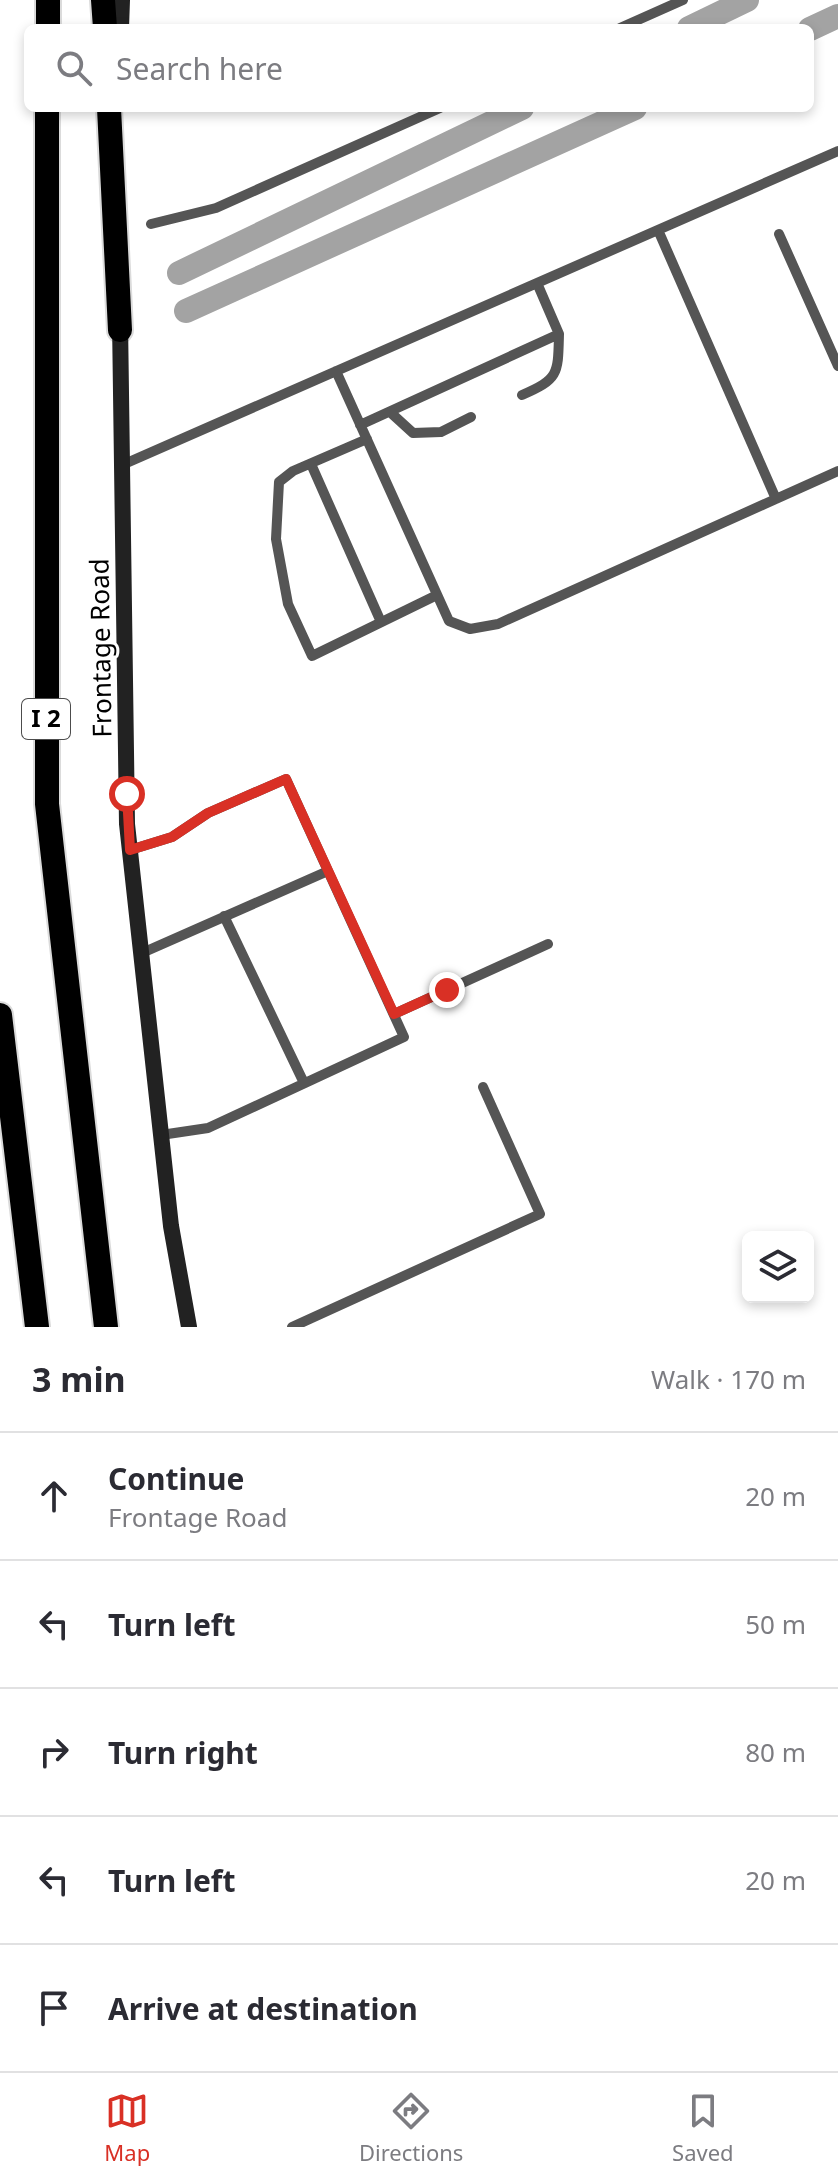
<!DOCTYPE html>
<html lang="en">
<head>
<meta charset="utf-8">
<style>
  body { margin:0; font-family:"Noto Sans",sans-serif; background:#f2f2f3; color:#2b2b33 }
  .controls { position:absolute; right:24px; bottom:24px; display:grid; overflow:hidden; border-radius:12px; box-shadow:0 4px 12px #0003 }
  .controls button { width:72px; height:72px; display:grid; place-items:center; padding:0; border:0; border-bottom:2px solid #e1e1e2; background:#fff; color:#2b2b33; font:40px sans-serif }
  .stop { position:absolute; width:24px; height:24px; margin:-18px; border:6px solid #d93025; border-radius:50%; background:#fff }
  .stop.end { background:#d93025; border-color:#fff; box-shadow:0 2px 8px #0008 }
  .list { margin:0; padding:0; list-style:none }
  h2 { display:flex; justify-content:space-between; align-items:center; height:104px; margin:0; padding:0 32px; font-size:34px }
  h2 small { font-size:26px; font-weight:400; color:#7c7c81 }
  .list li { display:grid; grid-template-columns:52px 1fr auto; gap:24px; align-items:center; box-sizing:border-box; height:128px; padding:0 32px; border-top:2px solid #e1e1e2 }
  .list b { display:block; font-size:30px; white-space:nowrap }
  .list p { margin:0; font-size:26px; white-space:nowrap; color:#7c7c81 }
  .list em { font-size:26px; font-style:normal; color:#7c7c81 }
  .icon { flex:none; width:44px; height:44px; fill:none; stroke:currentColor; stroke-width:2; stroke-linecap:round; stroke-linejoin:round }
  .map { position:relative; flex:none; width:838px; height:1327px; overflow:hidden }
  .search { position:absolute; background:#fff; box-shadow:0 4px 12px #0003; left:24px; right:24px; top:24px; height:88px; display:flex; align-items:center; gap:20px; box-sizing:border-box; padding:0 28px; border-radius:12px; color:#7c7c81; font-size:30px }
  .sheet { height:744px; background:#fff }
  nav { display:flex; justify-content:space-around; align-items:center; box-sizing:border-box; height:112px; border-top:2px solid #e1e1e2; background:#fff; font-size:22px; color:#7c7c81 }
  nav a { display:grid; justify-items:center; gap:4px }
  nav .on { color:#d93025 }
  .map>svg:first-child { display:block }
</style>
</head>
<body>
<div class="map">
<svg width="838" height="1327" viewBox="0 0 838 1327">
  <rect width="100%" height="100%" fill="#fff"/>
  <g fill="none" stroke-linecap="round" stroke-linejoin="round">
    <!-- canal -->
    <path stroke="#a3a3a3" stroke-width="24" d="M 689,28 L 747,0
      M 810,29 L 838,16
      M 179,273 L 522,108
      M 186,311 L 635,108"/>
    <defs>
      <path id="highway" d="M 103,0 L 105,28
        M 48,28 L 48,0
        M 47,108 L 47,804 L 106,1327
        M 109,108 L 120,330
        M 0,1015 L 37,1327"/>
    </defs>
    <!-- highway casing -->
    <use href="#highway" stroke="#dbdbdb" stroke-width="28"/>
    <!-- lane -->
    <path stroke="#555" stroke-width="10" d="M 620,28 L 683,0
      M 151,224 L 216,208 L 440,108
      M 658,230 L 776,499
      M 779,234 L 838,366
      M 336,371 L 449,621 L 470,629 L 498,624 L 838,471
      M 522,395 C 559,379 558,374 559,334
      M 390,412 L 413,433 L 441,432 L 471,417
      M 360,425 L 559,334 L 537,283
      M 367,439 L 293,471 L 279,482 L 276,539 L 288,604 L 312,656 L 437,595
      M 311,464 L 381,622
      M 122,465 L 838,151
      M 130,850 L 172,837 L 208,813 L 286,779 L 328,871 L 142,953
      M 224,916 L 304,1083
      M 394,1014 L 548,944
      M 161,1135 L 208,1128 L 404,1037 L 328,871
      M 292,1327 L 540,1214 L 483,1087"/>
    <!-- secondary -->
    <path stroke="#222" stroke-width="16" d="M 121,28 L 122,0
      M 120,321 L 127,824 L 171,1226 L 189,1327"/>
    <!-- highway -->
    <use href="#highway" stroke="#000" stroke-width="24"/>
  </g>
  <g fill="none" stroke-linecap="round" stroke-linejoin="round">
    <!-- route -->
    <path stroke="#d93025" stroke-width="10" d="M 127,794 L 130,850 L 172,837 L 208,813 L 286,779 L 394,1014 L 447,990"/>
  </g>
  <g text-anchor="middle" stroke-width="6" stroke-linejoin="round" paint-order="stroke">
    <!-- shield labels -->
    <rect fill="#fff" stroke="#4c4c4c" stroke-width="2" x="22" y="699" width="48" height="40" rx="6"/>
    <g font-size="24" font-weight="bold" fill="#000">
      <text x="46" y="727">I 2</text>
    </g>
    <!-- street labels -->
    <g font-size="26" fill="#000" stroke="#fff">
      <text transform="translate(101 648) rotate(-91)" y="9">Frontage Road</text>
    </g>
  </g>
</svg>
<div class="controls">
<button><svg class="icon" aria-label="layers" viewBox="0 0 24 24"><path d="M12 4l9 5-9 5-9-5zM3 14l9 5 9-5"/></svg></button>
</div>
<div class="stop" style="left:127px;top:794px"></div>
<div class="stop end" style="left:447px;top:990px"></div>
<div class="search"><svg class="icon" aria-label="search" viewBox="0 0 24 24"><circle cx="10" cy="10" r="6"/><path d="M15 15l6 6"/></svg>Search here</div>
</div>
<section class="sheet">
<h2>3 min<small>Walk · 170 m</small></h2>
<ul class="list">
<li><svg class="icon" aria-label="ahead" viewBox="0 0 24 24"><path d="M12 20V5M6 11l6-6 6 6"/></svg><div><b>Continue</b><p>Frontage Road</p></div><em>20 m</em></li>
<li><svg class="icon" aria-label="left" viewBox="0 0 24 24"><path d="M17 20v-9H6M10 6l-5 5 5 5"/></svg><div><b>Turn left</b></div><em>50 m</em></li>
<li><svg class="icon" aria-label="right" viewBox="0 0 24 24"><path d="M7 20v-9h11M14 6l5 5-5 5"/></svg><div><b>Turn right</b></div><em>80 m</em></li>
<li><svg class="icon" aria-label="left" viewBox="0 0 24 24"><path d="M17 20v-9H6M10 6l-5 5 5 5"/></svg><div><b>Turn left</b></div><em>20 m</em></li>
<li><svg class="icon" aria-label="arrive" viewBox="0 0 24 24"><path d="M6 21V4h12l-3 4 3 4H6"/></svg><div><b>Arrive at destination</b></div></li>
</ul>
</section>
<nav>
<a class="on"><svg class="icon" aria-label="map" viewBox="0 0 24 24"><path d="M3 6l6-2 6 2 6-2v14l-6 2-6-2-6 2zM9 4v14M15 6v14"/></svg>Map</a>
<a><svg class="icon" aria-label="directions" viewBox="0 0 24 24"><path d="M12 3l9 9-9 9-9-9zM9 14v-3h6M13 9l2 2-2 2"/></svg>Directions</a>
<a><svg class="icon" aria-label="saved" viewBox="0 0 24 24"><path d="M7 4h10v16l-5-4-5 4z"/></svg>Saved</a>
</nav>
</body>
</html>
